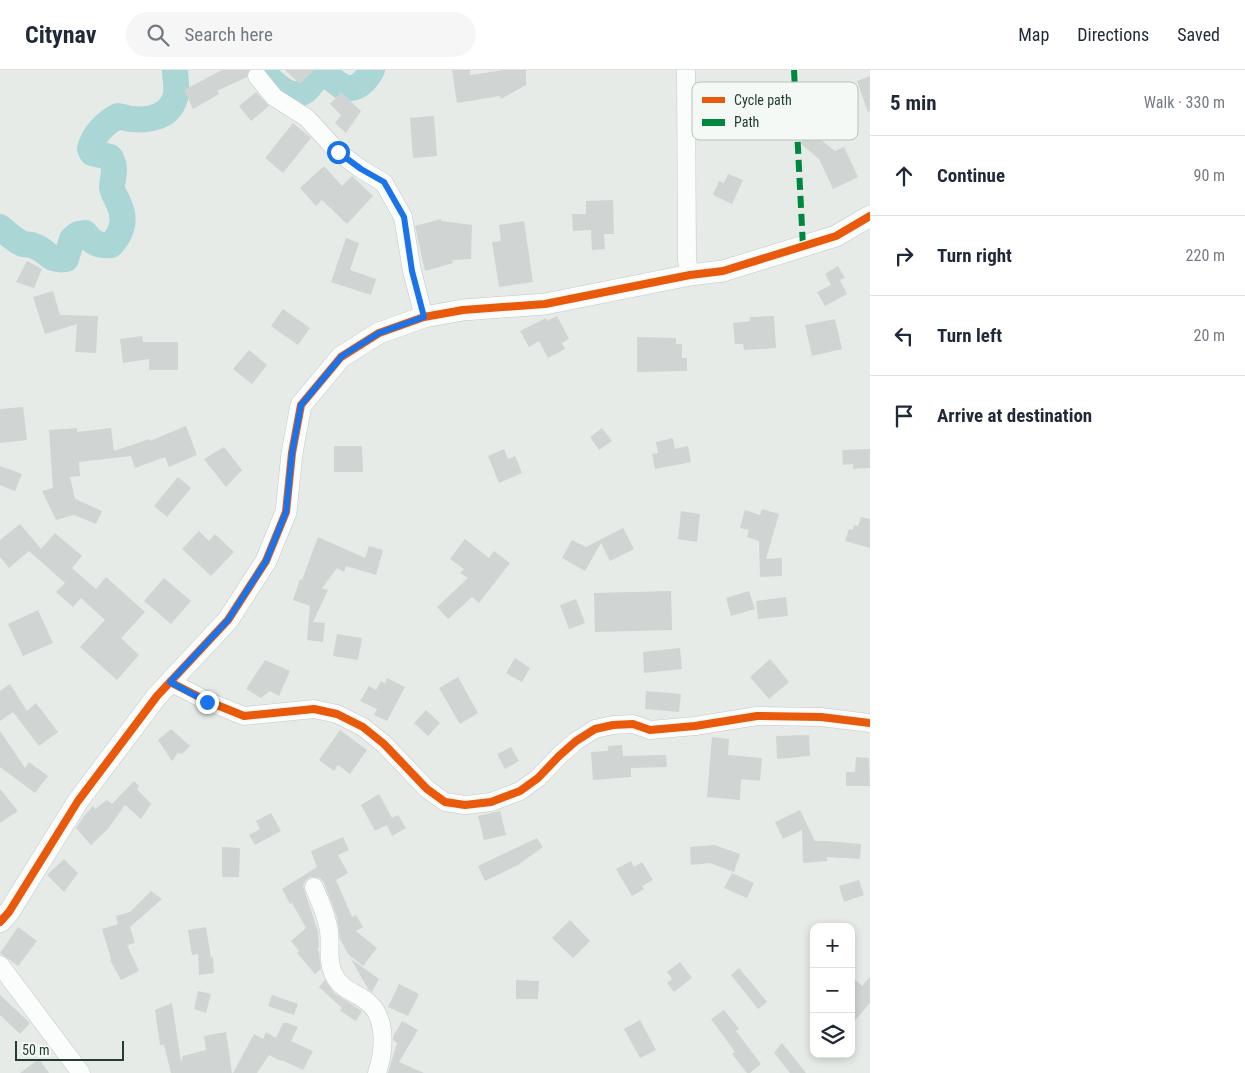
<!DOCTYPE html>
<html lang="en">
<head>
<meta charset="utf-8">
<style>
  body { margin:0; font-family:"Roboto Condensed",sans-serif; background:#f6f6f7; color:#1f2937 }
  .controls { position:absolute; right:15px; bottom:15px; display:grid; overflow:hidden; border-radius:10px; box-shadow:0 2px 8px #0003 }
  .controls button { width:45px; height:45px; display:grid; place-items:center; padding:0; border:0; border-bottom:1px solid #e0e1e3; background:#fff; color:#1f2937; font:25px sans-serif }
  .scale { position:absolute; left:15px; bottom:12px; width:109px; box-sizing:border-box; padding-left:5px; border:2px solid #243d33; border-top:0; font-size:14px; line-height:18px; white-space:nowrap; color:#243d33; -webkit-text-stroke:4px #f4f9f6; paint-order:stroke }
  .stop { position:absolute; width:15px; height:15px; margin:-11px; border:4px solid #1a73e8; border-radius:50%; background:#fff }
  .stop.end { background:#1a73e8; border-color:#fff; box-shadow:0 1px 5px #0008 }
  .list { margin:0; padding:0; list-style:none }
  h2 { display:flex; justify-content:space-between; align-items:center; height:65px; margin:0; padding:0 20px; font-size:21px }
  h2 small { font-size:16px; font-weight:400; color:#747a83 }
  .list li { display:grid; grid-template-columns:32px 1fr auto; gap:15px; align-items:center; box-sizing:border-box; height:80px; padding:0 20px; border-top:1px solid #e0e1e3 }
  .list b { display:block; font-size:19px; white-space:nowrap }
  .list em { font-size:16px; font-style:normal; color:#747a83 }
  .icon { flex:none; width:28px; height:28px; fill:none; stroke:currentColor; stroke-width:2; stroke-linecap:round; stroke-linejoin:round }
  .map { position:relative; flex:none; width:870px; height:1003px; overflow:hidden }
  header { display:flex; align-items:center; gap:30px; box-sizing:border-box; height:70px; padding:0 25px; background:#fff; border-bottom:1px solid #e0e1e3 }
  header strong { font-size:24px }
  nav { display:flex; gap:28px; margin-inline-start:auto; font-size:18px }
  .search { width:350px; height:45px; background:#f6f6f7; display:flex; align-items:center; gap:12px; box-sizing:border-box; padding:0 18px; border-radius:28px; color:#747a83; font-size:19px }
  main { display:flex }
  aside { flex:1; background:#fff }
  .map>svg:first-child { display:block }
</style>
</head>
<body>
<header>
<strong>Citynav</strong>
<div class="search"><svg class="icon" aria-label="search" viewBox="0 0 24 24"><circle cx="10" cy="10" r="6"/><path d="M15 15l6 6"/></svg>Search here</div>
<nav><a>Map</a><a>Directions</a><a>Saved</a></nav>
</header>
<main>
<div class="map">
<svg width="870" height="1003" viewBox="0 0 870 1003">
  <rect width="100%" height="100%" fill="#e6ebe8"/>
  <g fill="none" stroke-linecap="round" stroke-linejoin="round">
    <!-- river -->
    <path stroke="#aad6d6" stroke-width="26" d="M 262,0 C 270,10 290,32 305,21 C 311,16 315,8 321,3 C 328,4 331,9 337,13 C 352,25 364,14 372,0
      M 0,157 C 7,163 14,170 23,174 C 26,175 31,174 34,176 C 48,180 48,192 66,189 L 72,169 L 78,164 L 85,163 C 92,173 99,176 111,175 C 123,162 126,148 118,132 C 116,127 112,122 112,117 C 113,105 117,98 110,87 L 92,83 L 90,79 C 93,65 105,53 118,46 C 137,52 168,52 175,28 C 178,20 175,8 175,0"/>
  </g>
  <!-- building -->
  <path fill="#d0d4d2" d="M 222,0 L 249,0 L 247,7 L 217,21 L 219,24 L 193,39 L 184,20 Z
    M 285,0 L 314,0 L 300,14 Z
    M 452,0 L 470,0 L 470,5 L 504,0 L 526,0 L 526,15 L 501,29 L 500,26 L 457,33 Z
    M 870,6 L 870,41 L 868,42 L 857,11 Z
    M 256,22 L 269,36 L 251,51 L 239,36 Z
    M 341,22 L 361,41 L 346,63 L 335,53 L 341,45 L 330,34 Z
    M 434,46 L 437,86 L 413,88 L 410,48 Z
    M 293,53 L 311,68 L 283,103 L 265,88 Z
    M 810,61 L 835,81 L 844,77 L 858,107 L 833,119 L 819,89 L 800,73 Z
    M 324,96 L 342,116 L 352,106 L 373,126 L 347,154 L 322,130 L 316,136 L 300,118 Z
    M 728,104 L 743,110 L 732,134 L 713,125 L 719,111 L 724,113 Z
    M 613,130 L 614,164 L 604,164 L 605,179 L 592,180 L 591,160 L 573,161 L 572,144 L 586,144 L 586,131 Z
    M 441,149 L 442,151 L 472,155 L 471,189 L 452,190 L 453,193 L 425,201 L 415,156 Z
    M 524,151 L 533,212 L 499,217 L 492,172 L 501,171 L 499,155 Z
    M 346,168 L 359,173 L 350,200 L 376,209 L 371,225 L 331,212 Z
    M 27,191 L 42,199 L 34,218 L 16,212 Z
    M 838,196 L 845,208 L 840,210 L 847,224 L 825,236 L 817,222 L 831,215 L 825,204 Z
    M 53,221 L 60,245 L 98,246 L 96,283 L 75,282 L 77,254 L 45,264 L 33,227 Z
    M 283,239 L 310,258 L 298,275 L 271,256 Z
    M 557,246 L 569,269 L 562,273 L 565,279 L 548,288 L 539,271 L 529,277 L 520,261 L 546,248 L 547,251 Z
    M 774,246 L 776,278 L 744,280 L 743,274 L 735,274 L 733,253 L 750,251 L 750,247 Z
    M 835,249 L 842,279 L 812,286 L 805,255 Z
    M 142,266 L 143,272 L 178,272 L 178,300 L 149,300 L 149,289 L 123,293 L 120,269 Z
    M 637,267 L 676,268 L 676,274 L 682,274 L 682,288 L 687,288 L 687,301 L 637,302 Z
    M 249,280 L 267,295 L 252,314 L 233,299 Z
    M 23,337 L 27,370 L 0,373 L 0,339 Z
    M 186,356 L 197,385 L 169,397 L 165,387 L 135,398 L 131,386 L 79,392 L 80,406 L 70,407 L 75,429 L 102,441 L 96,454 L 74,445 L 56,450 L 42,421 L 53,418 L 49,360 L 77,358 L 77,362 L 111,358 L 114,381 L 149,369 L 150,371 Z
    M 602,358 L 612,371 L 599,380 L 590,367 Z
    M 673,368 L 675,379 L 688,376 L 691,392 L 655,399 L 652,384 L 658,383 L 656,372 Z
    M 334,376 L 362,376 L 363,402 L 334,402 Z
    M 224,377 L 242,400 L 226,417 L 204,389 Z
    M 504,379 L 508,389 L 515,386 L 522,403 L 499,413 L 488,386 Z
    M 870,379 L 870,398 L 853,399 L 853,394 L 843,395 L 842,380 Z
    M 0,396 L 22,404 L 15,421 L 0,415 Z
    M 178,407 L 191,418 L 167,447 L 154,436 Z
    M 762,439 L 779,444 L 766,489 L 782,488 L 782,506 L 760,507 L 759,471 L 747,467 L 749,460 L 740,458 L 745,440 L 760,445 Z
    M 681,441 L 700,444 L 697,472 L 678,469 Z
    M 861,447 L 870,449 L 870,478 L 845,471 L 849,459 L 853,460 L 854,455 L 858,456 Z
    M 20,454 L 41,479 L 55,463 L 82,486 L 72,498 L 96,519 L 106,507 L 145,542 L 121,568 L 139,585 L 117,610 L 80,577 L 105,550 L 81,528 L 73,537 L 56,522 L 65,513 L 29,481 L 9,498 L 0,487 L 0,470 Z
    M 623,458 L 634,479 L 610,491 L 601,473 L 585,501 L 562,488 L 572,470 L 586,477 Z
    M 199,461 L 209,471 L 215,464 L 234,482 L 211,506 L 182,479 Z
    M 318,467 L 365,488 L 369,476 L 383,480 L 376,505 L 346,496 L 344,502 L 337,498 L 322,518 L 328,520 L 313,552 L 325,553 L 323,572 L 307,570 L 310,536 L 293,530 L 300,509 L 302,510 Z
    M 465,469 L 489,488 L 494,481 L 510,493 L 479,533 L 472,527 L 448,549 L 437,537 L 468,508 L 460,503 L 464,499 L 450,489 Z
    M 164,508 L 191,531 L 171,554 L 144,531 Z
    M 671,521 L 672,560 L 595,562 L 594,523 Z
    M 749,521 L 755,539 L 731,546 L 726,528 Z
    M 786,527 L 788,546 L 758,549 L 756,531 Z
    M 576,529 L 585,553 L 569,559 L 560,535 Z
    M 38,540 L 53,573 L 23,586 L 8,554 Z
    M 337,564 L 362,568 L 358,590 L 333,586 Z
    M 680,578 L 682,599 L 644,603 L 643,582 Z
    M 515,588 L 530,598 L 522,612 L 506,603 Z
    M 770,589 L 789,612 L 769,629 L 750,607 Z
    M 265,590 L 290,601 L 279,626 L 270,621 L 261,628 L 246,619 Z
    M 458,607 L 478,643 L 460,654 L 439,618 Z
    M 387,608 L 405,617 L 387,651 L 374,645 L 377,639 L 360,631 L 369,616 L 376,620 L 381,611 L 385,613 Z
    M 10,614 L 27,641 L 36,633 L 58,662 L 39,676 L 13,642 L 0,651 L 0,621 Z
    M 646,621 L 681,624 L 679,642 L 645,639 Z
    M 426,640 L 440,653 L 428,666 L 414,653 Z
    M 171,659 L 190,676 L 182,684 L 178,683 L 172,691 L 158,670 Z
    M 340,660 L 367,680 L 350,704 L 338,695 L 334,701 L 319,690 Z
    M 0,661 L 25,698 L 29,692 L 48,706 L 35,723 L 0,697 Z
    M 809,665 L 810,686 L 777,689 L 776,666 Z
    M 712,667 L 729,669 L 728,685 L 762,688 L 760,711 L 741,709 L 740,730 L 707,727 Z
    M 622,675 L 623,686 L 666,685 L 667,697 L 631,698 L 631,707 L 593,710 L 591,682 L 608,681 L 608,676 Z
    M 511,677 L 519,691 L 505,699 L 497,684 Z
    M 856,687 L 869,688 L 870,716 L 846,716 L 846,702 L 855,702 Z
    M 134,711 L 139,716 L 137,719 L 151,734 L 141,749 L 125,735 L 108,759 L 91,775 L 76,758 L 84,746 L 93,736 L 95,739 L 107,730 L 112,734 Z
    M 0,719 L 18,741 L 0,753 Z
    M 379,724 L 392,748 L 398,745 L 406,758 L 392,766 L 387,755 L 375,761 L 361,735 Z
    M 800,740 L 815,771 L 826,771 L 861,774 L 860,789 L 827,787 L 827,791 L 803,793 L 802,760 L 783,769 L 775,752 Z
    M 500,741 L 506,765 L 484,770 L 478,746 Z
    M 271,743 L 281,761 L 255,775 L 249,765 L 260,759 L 256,751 Z
    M 343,767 L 349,780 L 338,785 L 348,803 L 336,810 L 352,847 L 356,845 L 363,857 L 356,861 L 377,878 L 363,896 L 348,884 L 340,869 L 337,847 L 324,813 L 320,808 L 310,807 L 306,810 L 303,816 L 318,862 L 319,877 L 317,879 L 319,882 L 321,899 L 315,904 L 297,883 L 299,881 L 291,871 L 306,858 L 292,833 L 290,834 L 282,819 L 317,797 L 311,781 Z
    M 537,768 L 543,777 L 518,795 L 485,811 L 478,796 Z
    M 714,775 L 740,784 L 734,802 L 710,793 L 691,795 L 690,777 Z
    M 222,777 L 240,778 L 239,807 L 222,807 Z
    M 64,789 L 78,803 L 64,822 L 47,805 Z
    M 631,791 L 634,797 L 642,792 L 653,810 L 642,816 L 644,819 L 632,826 L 616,799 Z
    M 732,803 L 754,813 L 747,828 L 724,818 Z
    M 859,810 L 864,825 L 844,832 L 839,816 Z
    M 151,821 L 162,829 L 130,857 L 135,873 L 127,875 L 139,901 L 121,910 L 110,890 L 111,889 L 102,859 L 118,854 L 116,846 L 130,842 Z
    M 570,850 L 590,871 L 573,888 L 552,868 Z
    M 18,857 L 37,871 L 18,896 L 0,883 Z
    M 206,857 L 211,888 L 213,887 L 214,903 L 199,905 L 198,884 L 192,885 L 188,860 Z
    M 351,889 L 379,909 L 372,922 L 368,919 Z
    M 680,892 L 692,908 L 674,922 L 667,913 L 672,909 L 667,902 Z
    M 739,898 L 767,932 L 758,939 L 731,905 Z
    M 851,906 L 862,916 L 870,907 L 870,933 L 851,955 Z
    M 325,910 L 334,923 L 362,941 L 356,951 L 340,941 L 342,938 L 319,917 Z
    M 516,910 L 539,911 L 538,929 L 516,929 Z
    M 399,914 L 419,924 L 408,946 L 388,937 Z
    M 198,921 L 211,924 L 206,943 L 194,939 Z
    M 0,925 L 30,953 L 20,964 L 0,945 Z
    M 272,925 L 298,934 L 294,945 L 268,936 Z
    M 172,933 L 181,992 L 183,986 L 206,980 L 204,966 L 226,962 L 232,1003 L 171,1003 L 164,975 L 160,975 L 155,940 Z
    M 724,940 L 739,959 L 736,961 L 761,994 L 750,1003 L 747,1003 L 732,984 L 735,982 L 711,949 Z
    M 640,950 L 656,980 L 640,988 L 624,959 Z
    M 402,951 L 418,960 L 399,992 L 424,1003 L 388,1003 L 397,973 L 393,970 L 393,967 Z
    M 283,953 L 288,953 L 298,957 L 291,971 L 313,981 L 303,1000 L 282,990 L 281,991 L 269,985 L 257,1003 L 233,1003 L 254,964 L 263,969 L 266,962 L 276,968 Z
    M 782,973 L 806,1003 L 790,1003 L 774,983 Z
    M 39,989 L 49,1003 L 20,1003 Z"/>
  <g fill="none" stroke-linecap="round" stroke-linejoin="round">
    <defs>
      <path id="minor" d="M 686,0 L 687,190 L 690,205
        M 257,6 L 274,27 L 307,48 L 338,82 L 361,99 L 384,113 L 403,147 L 412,201 L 424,247
        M 170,612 L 207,631 L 244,646 L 314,639 L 337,644 L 363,657 L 384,674 L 427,719 L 445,732 L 465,735 L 491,732 L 520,721 L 538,708 L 559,686 L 576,671 L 595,659 L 613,655 L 633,654 L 650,660 L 695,656 L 757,646 L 821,647 L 870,653
        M 314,817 C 320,831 327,846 329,861 C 331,874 327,890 333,903 C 342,923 357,921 370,934 C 387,950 384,983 377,1003
        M 0,895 L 81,1003"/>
      <path id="tertiary" d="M 0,852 L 9,842 L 78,731 L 157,626 L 228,550 L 266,491 L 286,442 L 292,383 L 301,335 L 341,287 L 379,263 L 424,247 L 463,240 L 545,234 L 690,205 L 723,201 L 836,166 L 870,146"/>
    </defs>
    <!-- minor casing -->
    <use href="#minor" stroke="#c3c8c5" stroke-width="19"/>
    <!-- tertiary casing -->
    <use href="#tertiary" stroke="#c3c8c5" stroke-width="22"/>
    <!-- minor -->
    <use href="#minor" stroke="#fbfcfc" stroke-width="18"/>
    <!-- tertiary -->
    <use href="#tertiary" stroke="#fbfcfc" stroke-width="21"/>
    <!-- quiet -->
    <path stroke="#00873e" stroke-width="6" stroke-dasharray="12 6" stroke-linecap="butt" d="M 794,0 L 803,177"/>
    <defs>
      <path id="cycleway" d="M 170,612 L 207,631 L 244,646 L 314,639 L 337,644 L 363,657 L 384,674 L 427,719 L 445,732 L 465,735 L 491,732 L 520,721 L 538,708 L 559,686 L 576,671 L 595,659 L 613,655 L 633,654 L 650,660 L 695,656 L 757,646 L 821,647 L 870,653
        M 0,852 L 9,842 L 78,731 L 157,626 L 228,550 L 266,491 L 286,442 L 292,383 L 301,335 L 341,287 L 379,263 L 424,247 L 463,240 L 545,234 L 690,205 L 723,201 L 836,166 L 870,146"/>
    </defs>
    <!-- cycleway casing -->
    <use href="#cycleway" stroke="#f4f9f6" stroke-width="11"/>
    <!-- cycleway -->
    <use href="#cycleway" stroke="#e8590c" stroke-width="8"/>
  </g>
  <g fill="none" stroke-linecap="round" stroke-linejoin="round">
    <!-- route -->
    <path stroke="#1a73e8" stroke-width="6" d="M 207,632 L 170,612 L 228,550 L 266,491 L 286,442 L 292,383 L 301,335 L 342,286 L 379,263 L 424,247 L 412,201 L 404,147 L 384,112 L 361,99 L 338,82"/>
  </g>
  <!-- legend -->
  <rect x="692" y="12" width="166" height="58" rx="8" fill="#f4f9f6" stroke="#b6c1bc" stroke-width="1"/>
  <rect x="702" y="27" width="23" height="6" fill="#e8590c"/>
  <rect x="702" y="49" width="23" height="7" fill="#00873e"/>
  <g font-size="14" fill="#243d33">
    <text x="734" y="35">Cycle path</text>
    <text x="734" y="57">Path</text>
  </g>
</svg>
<div class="controls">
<button>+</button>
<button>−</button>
<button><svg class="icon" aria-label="layers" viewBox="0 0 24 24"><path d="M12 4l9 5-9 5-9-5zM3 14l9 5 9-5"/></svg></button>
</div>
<div class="scale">50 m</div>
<div class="stop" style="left:338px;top:82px"></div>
<div class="stop end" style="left:207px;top:632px"></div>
</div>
<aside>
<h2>5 min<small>Walk · 330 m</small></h2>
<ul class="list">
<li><svg class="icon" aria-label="ahead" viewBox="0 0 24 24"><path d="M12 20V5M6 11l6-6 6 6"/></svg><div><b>Continue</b></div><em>90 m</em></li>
<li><svg class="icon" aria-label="right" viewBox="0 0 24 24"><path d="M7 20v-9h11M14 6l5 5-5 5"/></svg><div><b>Turn right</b></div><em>220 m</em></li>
<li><svg class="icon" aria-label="left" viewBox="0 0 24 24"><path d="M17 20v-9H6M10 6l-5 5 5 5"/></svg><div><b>Turn left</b></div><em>20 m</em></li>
<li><svg class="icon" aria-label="arrive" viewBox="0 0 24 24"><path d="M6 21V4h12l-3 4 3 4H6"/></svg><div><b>Arrive at destination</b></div></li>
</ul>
</aside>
</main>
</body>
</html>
